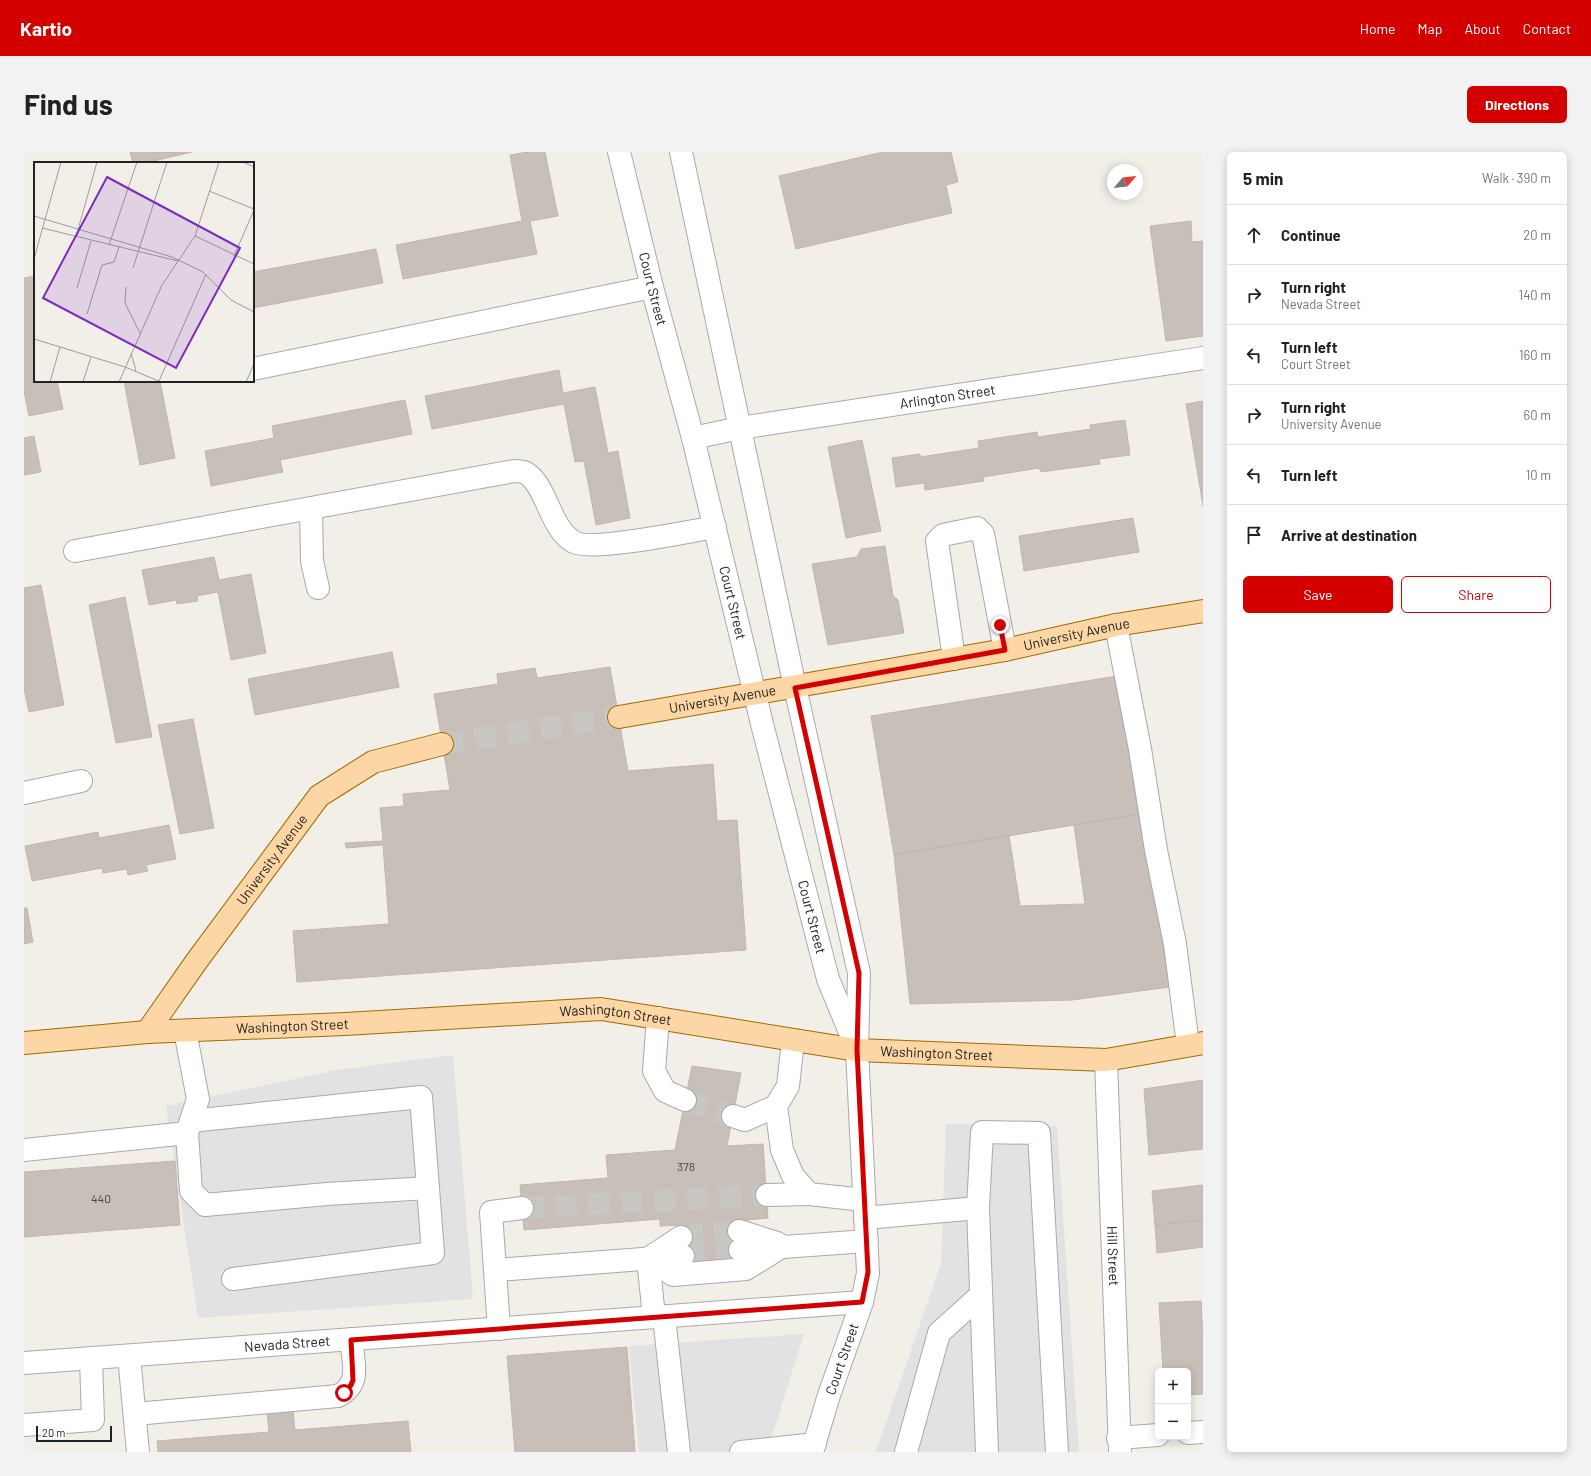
<!DOCTYPE html>
<html lang="en">
<head>
<meta charset="utf-8">
<style>
  body { margin:0; font-family:Barlow,sans-serif; background:#f2f2f2; color:#202124 }
  .controls { position:absolute; right:12px; bottom:12px; display:grid; overflow:hidden; border-radius:6px; box-shadow:0 2px 10px #0003 }
  .controls button { width:36px; height:36px; display:grid; place-items:center; padding:0; border:0; border-bottom:1px solid #e0e0e0; background:#fff; color:#202124; font:20px sans-serif }
  .compass { position:absolute; left:1083px; top:12px; width:36px; height:36px; border-radius:50%; background:#fff; box-shadow:0 2px 10px #0003; rotate:62deg }
  .scale { position:absolute; left:12px; bottom:10px; width:76px; box-sizing:border-box; padding-left:4px; border:2px solid #222; border-top:0; font-size:11px; line-height:14px; white-space:nowrap; color:#222; -webkit-text-stroke:3px #fff; paint-order:stroke }
  .stop { position:absolute; width:12px; height:12px; margin:-9px; border:3px solid #d40000; border-radius:50%; background:#fff }
  .stop.end { background:#d40000; border-color:#fff; box-shadow:0 1px 4px #0008 }
  .list { margin:0; padding:0; list-style:none }
  h2 { display:flex; justify-content:space-between; align-items:center; height:52px; margin:0; padding:0 16px; font-size:17px }
  h2 small { font-size:13px; font-weight:400; color:#757577 }
  .list li { display:grid; grid-template-columns:26px 1fr auto; gap:12px; align-items:center; box-sizing:border-box; height:60px; padding:0 16px; border-top:1px solid #e0e0e0 }
  .list b { display:block; font-size:15px; white-space:nowrap }
  .list p { margin:0; font-size:13px; white-space:nowrap; color:#757577 }
  .list em { font-size:13px; font-style:normal; color:#757577 }
  .actions { display:flex; gap:8px; padding:12px 16px }
  .actions a { flex:1; padding:9px 0; border:1px solid #d40000; border-radius:6px; text-align:center; font-size:14px; color:#d40000 }
  .actions .main { background:#d40000; color:#fff }
  .icon { flex:none; width:22px; height:22px; fill:none; stroke:currentColor; stroke-width:2; stroke-linecap:round; stroke-linejoin:round }
  .map { position:relative; flex:none; width:1179px; height:1300px; overflow:hidden; border-radius:6px }
  header { display:flex; align-items:center; gap:24px; box-sizing:border-box; height:56px; padding:0 20px; background:#d40000; color:#fff }
  header strong { font-size:19px }
  nav { display:flex; gap:22px; margin-inline-start:auto; font-size:14px }
  .intro { display:flex; align-items:center; justify-content:space-between; box-sizing:border-box; height:96px; padding:0 24px }
  h1 { margin:0; font-size:28px }
  .button { padding:10px 18px; border-radius:6px; background:#d40000; color:#fff; font-size:14px; font-weight:700 }
  main { display:flex; gap:24px; padding:0 24px }
  aside { flex:1; background:#fff; border-radius:6px; box-shadow:0 2px 10px #0003 }
  .map>svg:first-child { display:block }
</style>
</head>
<body>
<header>
<strong>Kartio</strong>
<nav><a>Home</a><a>Map</a><a>About</a><a>Contact</a></nav>
</header>
<div class="intro"><h1>Find us</h1><a class="button">Directions</a></div>
<main>
<div class="map">
<svg width="1179" height="1300" viewBox="0 0 1179 1300">
  <rect width="100%" height="100%" fill="#f2efe9"/>
  <!-- parking -->
  <path fill="#e2e2e2" d="M 429,903 L 449,1147 L 174,1166 L 142,954 L 313,918 Z
    M 922,972 L 1033,974 L 1055,1300 L 852,1300 L 917,1111 Z
    M 780,1182 L 743,1300 L 615,1300 L 605,1194 Z"/>
  <!-- building -->
  <path fill="#c7bfb8" stroke="#c4b6ab" d="M 106,0 L 168,0 L 121,11 L 109,11 Z
    M 504,0 L 521,0 L 534,64 L 506,69 L 513,102 L 379,127 L 372,93 L 498,69 L 486,3 Z
    M 859,0 L 927,0 L 934,30 L 922,33 L 928,61 L 772,97 L 755,24 Z
    M 1167,69 L 1168,90 L 1179,89 L 1179,184 L 1142,189 L 1126,74 Z
    M 352,97 L 359,131 L 229,156 L 229,120 Z
    M 11,124 L 11,229 L 33,229 L 39,257 L 5,264 L 0,239 L 0,126 Z
    M 535,218 L 539,241 L 571,235 L 584,301 L 594,299 L 606,366 L 572,373 L 560,309 L 551,310 L 540,252 L 408,277 L 401,244 Z
    M 100,229 L 136,229 L 151,306 L 116,313 Z
    M 381,248 L 388,282 L 256,308 L 259,320 L 187,334 L 181,299 L 250,286 L 248,274 Z
    M 1179,249 L 1179,354 L 1162,252 Z
    M 1101,268 L 1106,303 L 1075,307 L 1076,312 L 1017,320 L 1015,316 L 959,325 L 960,329 L 901,338 L 900,331 L 872,335 L 868,306 L 896,302 L 896,305 L 955,296 L 954,289 L 1013,280 L 1014,285 L 1067,277 L 1066,273 Z
    M 10,284 L 17,320 L 0,323 L 0,286 Z
    M 838,288 L 857,379 L 822,386 L 804,295 Z
    M 1109,366 L 1115,400 L 1000,419 L 995,384 Z
    M 861,394 L 869,444 L 874,448 L 880,481 L 804,493 L 788,412 L 833,405 L 837,397 Z
    M 190,405 L 195,428 L 227,422 L 242,501 L 207,508 L 194,440 L 173,444 L 174,449 L 153,452 L 152,448 L 125,453 L 118,418 Z
    M 17,433 L 40,553 L 5,560 L 0,537 L 0,436 Z
    M 101,445 L 128,585 L 92,591 L 65,453 Z
    M 368,500 L 375,535 L 231,563 L 224,527 Z
    M 586,515 L 604,619 L 689,612 L 693,669 L 713,668 L 722,798 L 273,830 L 269,779 L 365,772 L 359,693 L 322,696 L 321,691 L 359,689 L 356,656 L 380,654 L 379,642 L 426,638 L 410,542 L 474,532 L 473,522 L 511,516 L 513,526 Z
    M 1093,524 L 1116,662 L 870,703 L 847,564 Z
    M 169,567 L 190,676 L 156,682 L 134,573 Z
    M 1116,662 L 1146,835 L 1048,848 L 886,852 L 870,703 L 985,683 L 996,754 L 1061,752 L 1050,673 Z
    M 145,673 L 152,707 L 122,713 L 124,719 L 104,723 L 103,717 L 79,721 L 78,716 L 8,729 L 1,694 L 74,680 L 75,686 Z
    M 0,756 L 3,756 L 9,790 L 0,792 Z
    M 668,914 L 717,921 L 703,994 L 739,992 L 744,1066 L 714,1069 L 717,1108 L 659,1112 L 656,1073 L 636,1074 L 636,1067 L 500,1078 L 496,1033 L 584,1026 L 582,1003 L 651,998 Z
    M 1179,928 L 1179,997 L 1125,1003 L 1120,937 Z
    M 151,1009 L 156,1073 L 0,1085 L 0,1020 Z
    M 1179,1033 L 1179,1068 L 1131,1073 L 1128,1039 Z
    M 1179,1068 L 1179,1095 L 1133,1101 L 1131,1073 Z
    M 1177,1149 L 1179,1187 L 1179,1242 L 1164,1243 L 1164,1219 L 1139,1219 L 1135,1151 Z
    M 603,1195 L 611,1300 L 491,1300 L 483,1204 Z
    M 269,1257 L 271,1278 L 384,1269 L 387,1300 L 134,1300 L 133,1289 L 245,1280 L 243,1260 Z"/>
  <g fill="none" stroke-linecap="round" stroke-linejoin="round">
    <!-- minor-tunnel -->
    <path stroke="#c8c6c1" stroke-width="22" stroke-dasharray="22 11" stroke-linecap="butt" d="M 661,948 L 709,964
      M 498,1056 L 743,1043
      M 657,1085 L 715,1079
      M 659,1104 L 716,1098"/>
    <!-- major-tunnel -->
    <path stroke="#c8c6c1" stroke-width="22" stroke-dasharray="22 11" stroke-linecap="butt" d="M 418,592 L 595,565"/>
    <defs>
      <g id="minor">
        <path id="s1" d="M 595,0 L 628,135 L 669,286 L 739,576 L 804,827 L 830,890"/>
        <path d="M 657,0 L 771,535 L 835,821 L 833,898 L 844,1121 L 838,1150 L 805,1243 L 788,1300"/>
        <path d="M 229,217 L 628,135"/>
        <path id="s2" d="M 669,286 L 716,276 L 1179,206"/>
        <path d="M 287,357 L 288,409 L 294,436"/>
        <path d="M 51,399 L 490,319 C 494,319 498,319 502,321 C 523,334 526,377 550,390 C 567,400 667,379 691,375"/>
        <path d="M 1092,473 L 1116,597 L 1132,698 L 1151,792 L 1164,893"/>
        <path d="M 930,507 L 913,389 L 919,383 L 953,376 L 959,382 L 981,498"/>
        <path d="M 0,641 L 57,629"/>
        <path d="M 634,866 L 630,919 L 641,939 L 661,948"/>
        <path id="s3" d="M 1082,908 L 1096,1300"/>
        <path d="M 752,954 L 758,998 L 769,1024 L 785,1042 L 840,1048"/>
        <path d="M 709,964 L 721,968 L 752,954 L 764,934 L 769,889"/>
        <path d="M 167,969 L 397,945 L 409,1101 L 209,1127"/>
        <path d="M 163,981 L 167,1039 L 181,1053 L 303,1042 L 404,1036"/>
        <path d="M 0,998 L 163,981 L 174,947 L 161,879"/>
        <path d="M 743,1043 L 785,1042"/>
        <path d="M 841,1066 L 954,1056"/>
        <path d="M 715,1079 L 753,1091"/>
        <path d="M 716,1098 L 843,1089"/>
        <path d="M 625,1106 L 657,1085"/>
        <path d="M 624,1107 L 649,1123 L 722,1117 L 759,1094"/>
        <path d="M 624,1107 L 630,1165"/>
        <path d="M 472,1118 L 659,1104"/>
        <path d="M 640,1165 L 655,1300"/>
        <path d="M 475,1177 L 467,1060 L 498,1056"/>
        <path d="M 105,1204 L 114,1300"/>
        <path id="s4" d="M 0,1211 L 838,1150"/>
        <path d="M 111,1262 L 314,1244 C 338,1232 329,1210 327,1187"/>
        <path d="M 0,1273 L 69,1268 L 67,1207"/>
        <path d="M 1164,1281 L 1179,1280"/>
        <path d="M 1094,1286 L 1134,1283"/>
        <path d="M 717,1300 L 791,1292"/>
        <path d="M 882,1300 L 915,1181 L 957,1143"/>
        <path d="M 963,1300 L 954,1056 L 958,980 L 1015,981 L 1033,1300"/>
      </g>
      <g id="major">
        <path id="s5" d="M 595,565 L 981,498 L 1092,473 L 1179,459"/>
        <path id="s6" d="M 123,880 L 172,810 L 295,644 L 349,610 L 418,592"/>
        <path id="s7" d="M 0,891 L 123,880 L 321,872 L 577,857 L 833,898 L 1082,908 L 1179,891"/>
      </g>
    </defs>
    <!-- minor casing -->
    <use href="#minor" stroke="#a9a9a9" stroke-width="24"/>
    <!-- major casing -->
    <use href="#major" stroke="#a06b00" stroke-width="24"/>
    <!-- minor -->
    <use href="#minor" stroke="#fff" stroke-width="22"/>
    <!-- major -->
    <use href="#major" stroke="#fcd6a4" stroke-width="22"/>
  </g>
  <g fill="none" stroke-linecap="round" stroke-linejoin="round">
    <!-- route -->
    <path stroke="#d40000" stroke-width="5" d="M 320,1241 L 327,1233 L 329,1228 L 327,1188 L 838,1150 L 844,1120 L 833,898 L 835,821 L 771,536 L 981,498 L 976,473"/>
  </g>
  <g text-anchor="middle" stroke-width="3" stroke-linejoin="round" paint-order="stroke">
    <!-- number labels -->
    <g font-size="12" fill="#4b4948">
      <text x="662" y="1019">378</text>
      <text x="77" y="1051">440</text>
    </g>
    <!-- street labels -->
    <g font-size="14" fill="#222" stroke="#fff">
      <text dy="5" stroke="none"><textPath href="#s1" startOffset="141">Court Street</textPath></text>
      <text dy="5" stroke="none"><textPath href="#s2" startOffset="258">Arlington Street</textPath></text>
      <text dy="5" stroke="none"><textPath href="#s1" startOffset="465">Court Street</textPath></text>
      <text dy="5" stroke="none"><textPath href="#s5" startOffset="465">University Avenue</textPath></text>
      <text dy="5" stroke="none"><textPath href="#s5" startOffset="105">University Avenue</textPath></text>
      <text dy="5" stroke="none"><textPath href="#s6" startOffset="213">University Avenue</textPath></text>
      <text dy="5" stroke="none"><textPath href="#s1" startOffset="789">Court Street</textPath></text>
      <text dy="5" stroke="none"><textPath href="#s7" startOffset="593">Washington Street</textPath></text>
      <text dy="5" stroke="none"><textPath href="#s7" startOffset="269">Washington Street</textPath></text>
      <text dy="5" stroke="none"><textPath href="#s7" startOffset="917">Washington Street</textPath></text>
      <text dy="5" stroke="none"><textPath href="#s3" startOffset="196">Hill Street</textPath></text>
      <text dy="5" stroke="none"><textPath href="#s4" startOffset="264">Nevada Street</textPath></text>
      <text transform="translate(818 1207) rotate(-71)" y="5">Court Street</text>
    </g>
  </g>
  <!-- overview -->
  <g transform="translate(10 10)">
    <rect width="220" height="220" fill="#f2efe9"/>
    <path fill="none" stroke="#9f9d99" stroke-width="1" d="M 209,0 L 220,5M 175,29 L 220,47M 0,54 L 138,95 L 169,110 L 197,138 L 220,150M 8,66 L 144,99M 161,74 L 220,102M 42,75 L 63,0M 75,83 L 103,0M 200,94 L 220,48M 0,97 L 27,0M 99,106 L 133,0M 92,125 L 91,141 L 106,171M 43,126 L 57,79M 53,152 L 68,103 L 80,100 L 85,85M 0,177 L 91,205 L 127,220M 97,191 L 102,209M 125,219 L 172,112M 16,220 L 26,185M 49,220 L 57,195M 85,220 L 128,123 L 161,74 L 185,0M 212,220 L 220,202"/>
    <path fill="#7b2cbf" fill-opacity="0.15" stroke="#7b2cbf" stroke-width="2" d="M 73,15 L 206,86 L 142,206 L 9,136 Z"/>
    <rect width="220" height="220" fill="none" stroke="#222" stroke-width="2"/>
  </g>
</svg>
<div class="controls">
<button>+</button>
<button>−</button>
</div>
<svg class="compass" viewBox="-18 -18 36 36"><path d="M0-13l5 13h-10z" fill="#e53935"/><path d="M0 13l5-13h-10z" fill="#757577"/></svg>
<div class="scale">20 m</div>
<div class="stop" style="left:320px;top:1241px"></div>
<div class="stop end" style="left:976px;top:473px"></div>
</div>
<aside>
<h2>5 min<small>Walk · 390 m</small></h2>
<ul class="list">
<li><svg class="icon" aria-label="ahead" viewBox="0 0 24 24"><path d="M12 20V5M6 11l6-6 6 6"/></svg><div><b>Continue</b></div><em>20 m</em></li>
<li><svg class="icon" aria-label="right" viewBox="0 0 24 24"><path d="M7 20v-9h11M14 6l5 5-5 5"/></svg><div><b>Turn right</b><p>Nevada Street</p></div><em>140 m</em></li>
<li><svg class="icon" aria-label="left" viewBox="0 0 24 24"><path d="M17 20v-9H6M10 6l-5 5 5 5"/></svg><div><b>Turn left</b><p>Court Street</p></div><em>160 m</em></li>
<li><svg class="icon" aria-label="right" viewBox="0 0 24 24"><path d="M7 20v-9h11M14 6l5 5-5 5"/></svg><div><b>Turn right</b><p>University Avenue</p></div><em>60 m</em></li>
<li><svg class="icon" aria-label="left" viewBox="0 0 24 24"><path d="M17 20v-9H6M10 6l-5 5 5 5"/></svg><div><b>Turn left</b></div><em>10 m</em></li>
<li><svg class="icon" aria-label="arrive" viewBox="0 0 24 24"><path d="M6 21V4h12l-3 4 3 4H6"/></svg><div><b>Arrive at destination</b></div></li>
</ul>
<div class="actions"><a class="main">Save</a><a>Share</a></div>
</aside>
</main>
</body>
</html>
